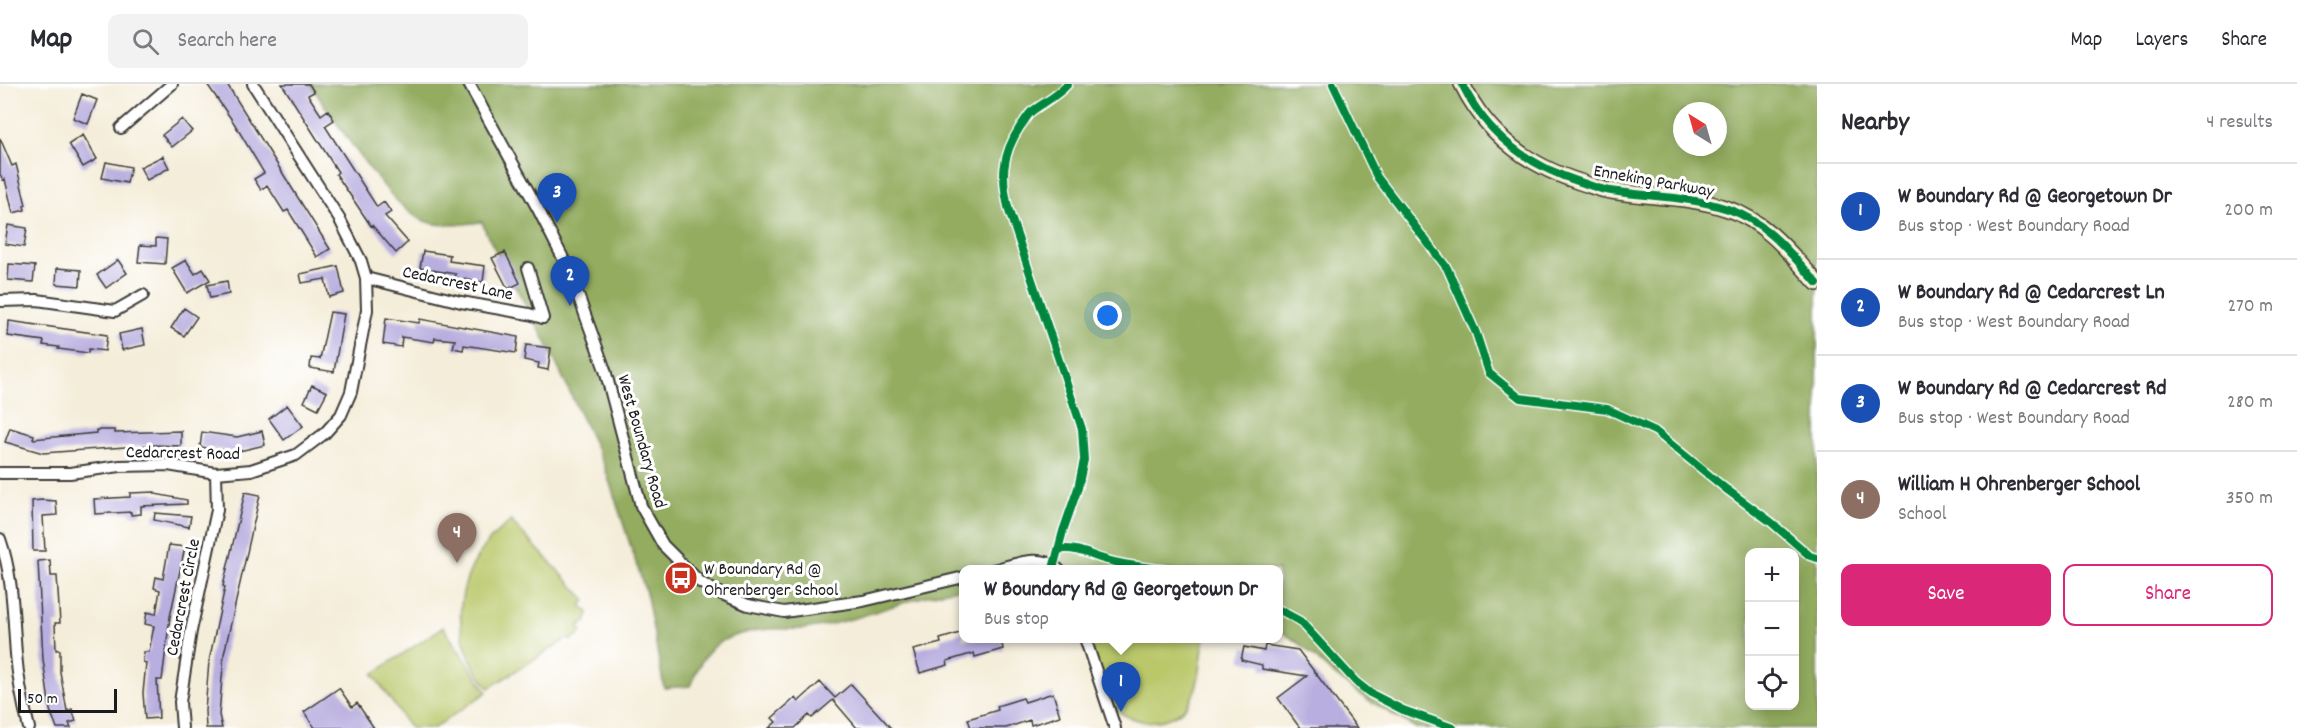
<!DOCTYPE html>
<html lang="en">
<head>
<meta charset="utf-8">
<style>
  body { margin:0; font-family:Dekko,sans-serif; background:#f2f2f3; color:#2b2b33 }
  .controls { position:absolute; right:18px; bottom:18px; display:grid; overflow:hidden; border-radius:12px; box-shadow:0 3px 15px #0003 }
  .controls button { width:54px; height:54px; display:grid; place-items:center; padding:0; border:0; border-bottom:2px solid #e1e1e2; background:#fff; color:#2b2b33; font:30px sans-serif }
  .compass { position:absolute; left:1673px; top:18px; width:54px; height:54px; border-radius:50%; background:#fff; box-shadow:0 3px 15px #0003; rotate:323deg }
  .scale { position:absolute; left:18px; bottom:15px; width:99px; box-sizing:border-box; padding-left:6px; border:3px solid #1c1c1c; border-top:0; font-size:16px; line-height:21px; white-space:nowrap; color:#1c1c1c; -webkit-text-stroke:4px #fff; paint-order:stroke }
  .you { position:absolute; left:1108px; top:232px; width:21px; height:21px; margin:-15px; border:4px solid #fff; border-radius:50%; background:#1a73e8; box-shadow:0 0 0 9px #1a73e833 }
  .badge { display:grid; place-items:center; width:39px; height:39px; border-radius:50%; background:#db2777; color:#fff; font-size:20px; font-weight:700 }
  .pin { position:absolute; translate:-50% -50px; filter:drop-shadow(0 2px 3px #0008) }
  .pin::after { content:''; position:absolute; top:32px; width:21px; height:18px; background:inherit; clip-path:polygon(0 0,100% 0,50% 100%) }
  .popup { position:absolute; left:959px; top:481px; width:324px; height:78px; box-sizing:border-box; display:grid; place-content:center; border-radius:12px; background:#fff; filter:drop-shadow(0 2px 4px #0005); font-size:20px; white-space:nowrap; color:#7c7c81 }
  .popup b { font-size:22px; color:#2b2b33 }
  .popup::after { content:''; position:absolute; left:50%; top:100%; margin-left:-12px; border:12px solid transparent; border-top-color:#fff }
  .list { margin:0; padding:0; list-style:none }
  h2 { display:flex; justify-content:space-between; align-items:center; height:78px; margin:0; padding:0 24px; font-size:26px }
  h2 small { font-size:20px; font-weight:400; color:#7c7c81 }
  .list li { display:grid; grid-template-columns:39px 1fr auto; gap:18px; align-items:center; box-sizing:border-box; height:96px; padding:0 24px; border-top:2px solid #e1e1e2 }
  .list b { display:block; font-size:22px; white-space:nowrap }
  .list p { margin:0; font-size:20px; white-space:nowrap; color:#7c7c81 }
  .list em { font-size:20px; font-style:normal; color:#7c7c81 }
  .actions { display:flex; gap:12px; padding:18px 24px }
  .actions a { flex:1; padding:14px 0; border:2px solid #db2777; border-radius:12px; text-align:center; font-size:21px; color:#db2777 }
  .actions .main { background:#db2777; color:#fff }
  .icon { flex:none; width:33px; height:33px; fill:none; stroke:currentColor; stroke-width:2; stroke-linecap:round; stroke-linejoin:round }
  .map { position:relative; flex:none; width:1817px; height:644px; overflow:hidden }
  header { display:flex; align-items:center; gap:36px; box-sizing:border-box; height:84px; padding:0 30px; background:#fff; border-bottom:2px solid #e1e1e2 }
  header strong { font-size:28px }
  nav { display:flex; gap:33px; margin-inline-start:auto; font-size:21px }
  .search { width:420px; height:54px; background:#f2f2f3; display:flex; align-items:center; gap:15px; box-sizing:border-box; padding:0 21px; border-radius:12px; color:#7c7c81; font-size:22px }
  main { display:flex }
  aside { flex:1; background:#fff }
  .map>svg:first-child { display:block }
</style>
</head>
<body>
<header>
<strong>Map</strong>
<div class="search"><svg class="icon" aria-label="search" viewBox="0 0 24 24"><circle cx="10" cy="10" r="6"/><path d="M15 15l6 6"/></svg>Search here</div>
<nav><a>Map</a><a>Layers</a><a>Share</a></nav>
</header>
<main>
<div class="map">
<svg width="1817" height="644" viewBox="0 0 1817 644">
  <rect width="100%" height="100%" fill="#fff"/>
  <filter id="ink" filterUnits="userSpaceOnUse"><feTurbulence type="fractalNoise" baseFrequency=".0167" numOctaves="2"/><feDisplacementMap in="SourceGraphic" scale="12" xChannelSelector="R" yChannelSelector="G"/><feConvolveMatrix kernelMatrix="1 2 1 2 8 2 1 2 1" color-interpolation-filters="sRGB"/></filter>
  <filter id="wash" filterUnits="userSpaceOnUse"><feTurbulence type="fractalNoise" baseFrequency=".008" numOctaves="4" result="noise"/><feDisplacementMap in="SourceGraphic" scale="24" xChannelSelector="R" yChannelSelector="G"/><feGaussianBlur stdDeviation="1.35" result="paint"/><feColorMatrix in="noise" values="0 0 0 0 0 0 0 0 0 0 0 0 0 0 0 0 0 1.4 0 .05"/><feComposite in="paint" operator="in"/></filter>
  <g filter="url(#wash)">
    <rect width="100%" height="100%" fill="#f4edd9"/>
    <!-- green -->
    <path fill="#bac86a" stroke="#6b7243" stroke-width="1.5" d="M 511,437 L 586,516 L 581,521 L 588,528 L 587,537 L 578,542 L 582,548 L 570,557 L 568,554 L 489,604 C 442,550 456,477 511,437 Z
      M 443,543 L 487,608 L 434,644 L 410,644 L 373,590 Z
      M 1086,555 L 1204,555 C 1201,575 1201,598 1190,617 C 1173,644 1129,644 1111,619 C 1100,599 1094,575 1086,555 Z"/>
    <!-- forest -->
    <path fill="#93ac5e" stroke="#58643d" stroke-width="1.5" fill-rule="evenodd" d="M 310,0 L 1817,0 L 1817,644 L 1416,644 L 1363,613 L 1333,590 L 1300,560 L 1279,546 L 1278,486 L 964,486 L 963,504 C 909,512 858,539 803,545 C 792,546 781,544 770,545 C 754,546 731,551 717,560 C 703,570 697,587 690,602 L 664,604 L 647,512 L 604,381 L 546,258 L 487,151 L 482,138 C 462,140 441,144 422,136 C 390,123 332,31 310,0 ZM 1682,27 L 1718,27 L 1718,63 L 1682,63 ZM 1750,468 L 1794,468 L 1794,622 L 1750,622 Z"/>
    <g id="blocks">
      <!-- building -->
      <path fill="#b8aedf" d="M 207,0 L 227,0 L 330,165 L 317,173 L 288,126 L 284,128 L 267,101 L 261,106 L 254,95 L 264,89 L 234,39 Z
        M 282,0 L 309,0 L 314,8 L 308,11 L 321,31 L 328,26 L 334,36 L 325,42 L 377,123 L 384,118 L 391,128 L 385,132 L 408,158 L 396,169 L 372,141 L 371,142 L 336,90 L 338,88 Z
        M 82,10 L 97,16 L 88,40 L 73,34 Z
        M 182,35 L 192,47 L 172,63 L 162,51 Z
        M 83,51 L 97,75 L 83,83 L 69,60 Z
        M 0,54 L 12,82 L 16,80 L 26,121 L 24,122 L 25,126 L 13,129 L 5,95 L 3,96 L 0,90 Z
        M 163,72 L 169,84 L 147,96 L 140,83 Z
        M 106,78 L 131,83 L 127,99 L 102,94 Z
        M 8,141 L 27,144 L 24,163 L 5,160 Z
        M 156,154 L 167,155 L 165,180 L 138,178 L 140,161 L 156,162 Z
        M 423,167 L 450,171 L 449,177 L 485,182 L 483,198 L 455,194 L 456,190 L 420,184 Z
        M 505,168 L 520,199 L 508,205 L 492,174 Z
        M 118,176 L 127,189 L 106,204 L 97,191 Z
        M 186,176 L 195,190 L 203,185 L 210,196 L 187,209 L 172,184 Z
        M 9,180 L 35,182 L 33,198 L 8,196 Z
        M 338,182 L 344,209 L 329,213 L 325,195 L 302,199 L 300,190 Z
        M 57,184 L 81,186 L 80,202 L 56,200 Z
        M 227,197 L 229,210 L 210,214 L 207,201 Z
        M 184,224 L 197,233 L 184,252 L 171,244 Z
        M 330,228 L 344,230 L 334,288 L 310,284 L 311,274 L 320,275 Z
        M 386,234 L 419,239 L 420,235 L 518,253 L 516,269 L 464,261 L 463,266 L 453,264 L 455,256 L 435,254 L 434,258 L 402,253 L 401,263 L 383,260 Z
        M 9,237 L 107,251 L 105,267 L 89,265 L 88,269 L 58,265 L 59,263 L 43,261 L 44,257 L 8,252 Z
        M 142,245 L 145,261 L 122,266 L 119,250 Z
        M 526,261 L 551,264 L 548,286 L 538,284 L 539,279 L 524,276 Z
        M 312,301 L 327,308 L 318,325 L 304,318 Z
        M 287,321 L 303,342 L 284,356 L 269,335 Z
        M 10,344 L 34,351 L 33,355 L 96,349 L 96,346 L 115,346 L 115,349 L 181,347 L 181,362 L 153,361 L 43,369 L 5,358 Z
        M 262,347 L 265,361 L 235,368 L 200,363 L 202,348 L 237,353 Z
        M 155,408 L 155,410 L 187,416 L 187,420 L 141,422 L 141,430 L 131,431 L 131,428 L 95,430 L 94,415 L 130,413 L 130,409 Z
        M 245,408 L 260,411 L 224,570 L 219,631 L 222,644 L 206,644 L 205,627 L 209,577 L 225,503 L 223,502 Z
        M 42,416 L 56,417 L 57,431 L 43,432 L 45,467 L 33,467 L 32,417 Z
        M 155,429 L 191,432 L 189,443 L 154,436 Z
        M 169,461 L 185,463 L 170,533 L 162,596 L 157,596 L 159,634 L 145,635 L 143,609 L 146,579 L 143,578 L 144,568 L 149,568 L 154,542 L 145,540 L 147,528 L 156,530 L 160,506 L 154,504 L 156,493 L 163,495 Z
        M 50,476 L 51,492 L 57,492 L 60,539 L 55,539 L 56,566 L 60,566 L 60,588 L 67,627 L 72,625 L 76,637 L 69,639 L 71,644 L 57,644 L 50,626 L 43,575 L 38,477 Z
        M 963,548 L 963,555 L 1001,555 L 1003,565 L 975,573 L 974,569 L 947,577 L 948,581 L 920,589 L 913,566 L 941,559 L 940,555 Z
        M 1265,561 L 1298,566 L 1357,644 L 1300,644 L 1278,614 L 1307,592 L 1262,585 L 1262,581 L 1241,576 L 1244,563 L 1264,567 Z
        M 820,598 L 835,614 L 851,600 L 891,644 L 857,644 L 833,616 L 812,634 L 809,631 L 795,644 L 769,644 L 776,638 L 772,634 L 795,614 L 798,618 Z
        M 339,604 L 352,623 L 357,619 L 374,644 L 315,644 L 304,628 Z
        M 1053,609 L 1060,632 L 1031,641 L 1030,636 L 1006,644 L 971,644 L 968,635 L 998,626 L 997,622 L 1023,614 L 1025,618 Z"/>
    </g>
  </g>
  <g filter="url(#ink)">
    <use href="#blocks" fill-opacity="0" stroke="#3c3b38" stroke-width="1.5"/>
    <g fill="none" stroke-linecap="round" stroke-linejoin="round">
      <defs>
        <path id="minor" d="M 469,0 L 538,125 L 569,186 L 605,286 L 641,422 L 663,461 L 700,498 L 717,508 L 748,521 L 784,528 L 863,517 L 964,493
          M 121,44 L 172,0
          M 528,184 L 543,234
          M 366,194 L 461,218 L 529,230 L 543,234
          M 0,217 L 37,216 L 115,227 L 143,211
          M 0,389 L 70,389 L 120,382 L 168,381 L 216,389 L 251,386 L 296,371 L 325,349 L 341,331 L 351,308 L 367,226 L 366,194 L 361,177 L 340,136 L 253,0
          M 0,455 C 13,492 13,531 16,570 C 18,596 23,620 29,644
          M 993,486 C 1013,481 1043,468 1059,486
          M 1085,554 L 1115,644
          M 182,644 L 180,618 L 191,547 L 217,426 L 216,389"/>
        <path id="secondary" d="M 1462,0 C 1487,51 1527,81 1580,98 C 1590,101 1601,106 1611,107 C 1649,113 1690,112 1728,125 C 1767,138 1791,170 1817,199"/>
      </defs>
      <!-- minor casing -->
      <use href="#minor" stroke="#3c3b38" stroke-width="14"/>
      <!-- secondary casing -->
      <use href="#secondary" stroke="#3c3b38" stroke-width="18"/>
      <!-- minor -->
      <use href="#minor" stroke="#fff" stroke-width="10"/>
      <!-- secondary -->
      <use href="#secondary" stroke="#f6e9c3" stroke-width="15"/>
      <defs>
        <path id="cycleway" d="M 1333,0 L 1377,93 L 1447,184 L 1476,249 L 1489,289 L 1520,314 L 1607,325 L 1655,347 L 1726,405 L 1771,438 L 1810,472 L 1817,474
          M 1462,0 C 1487,51 1527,81 1580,98 C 1590,101 1601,106 1611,107 C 1649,113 1690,112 1728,125 C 1767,138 1791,170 1817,199
          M 1058,466 C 1077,462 1090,472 1107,476 C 1127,482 1148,483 1168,486
          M 1054,481 L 1063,447 L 1078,404 L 1084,376 L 1082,345 L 1009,127 C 1001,95 1001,72 1020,43 C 1024,38 1027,32 1031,28 C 1044,18 1058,12 1068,0
          M 1278,525 L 1300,537 L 1356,598 L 1370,609 L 1403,626 L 1453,644"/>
      </defs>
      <!-- cycleway casing -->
      <use href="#cycleway" stroke="#fff" stroke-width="11"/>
      <!-- cycleway -->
      <use href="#cycleway" stroke="#00873e" stroke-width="8"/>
    </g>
  </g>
  <!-- icons -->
  <defs>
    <symbol id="bus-disc" viewBox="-11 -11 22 22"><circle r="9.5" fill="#c8321e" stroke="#fff"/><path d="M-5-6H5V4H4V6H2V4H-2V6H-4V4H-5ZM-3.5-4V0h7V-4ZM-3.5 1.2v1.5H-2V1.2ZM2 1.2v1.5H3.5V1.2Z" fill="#fff"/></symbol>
  </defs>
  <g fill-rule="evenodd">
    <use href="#bus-disc" x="662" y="475" width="38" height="38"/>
  </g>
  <g text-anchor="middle" stroke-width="6" stroke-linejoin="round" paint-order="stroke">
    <!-- street labels -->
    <g font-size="18" fill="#1c1c1c" stroke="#fff">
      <text transform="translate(1654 96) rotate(10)" y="6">Enneking Parkway</text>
      <text transform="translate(458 198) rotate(12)" y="6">Cedarcrest Lane</text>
      <text transform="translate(643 357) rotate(74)" y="6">West Boundary Road</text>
      <text transform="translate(183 368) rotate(1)" y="6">Cedarcrest Road</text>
      <text transform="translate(182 513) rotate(-79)" y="6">Cedarcrest Circle</text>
    </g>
    <!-- poi labels -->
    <g font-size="18" fill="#1c1c1c" stroke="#fff" text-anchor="start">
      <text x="704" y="490">W Boundary Rd @<tspan x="704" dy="21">Ohrenberger School</tspan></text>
    </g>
  </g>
</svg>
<div class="controls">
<button>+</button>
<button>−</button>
<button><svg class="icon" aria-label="locate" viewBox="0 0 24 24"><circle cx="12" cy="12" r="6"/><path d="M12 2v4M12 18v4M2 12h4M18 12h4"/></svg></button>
</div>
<svg class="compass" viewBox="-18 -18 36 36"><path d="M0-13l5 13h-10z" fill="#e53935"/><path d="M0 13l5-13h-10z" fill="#7c7c81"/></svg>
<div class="scale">50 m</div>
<div class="you"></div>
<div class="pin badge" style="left:1121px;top:628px;background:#1a4fb4">1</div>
<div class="popup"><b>W Boundary Rd @ Georgetown Dr</b>Bus stop</div>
<div class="pin badge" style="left:570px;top:222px;background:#1a4fb4">2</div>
<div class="pin badge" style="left:557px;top:139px;background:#1a4fb4">3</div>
<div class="pin badge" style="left:457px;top:479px;background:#8d6e63">4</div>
</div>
<aside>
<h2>Nearby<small>4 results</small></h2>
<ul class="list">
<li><span class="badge" style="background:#1a4fb4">1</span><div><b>W Boundary Rd @ Georgetown Dr</b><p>Bus stop · West Boundary Road</p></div><em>200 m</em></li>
<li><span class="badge" style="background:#1a4fb4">2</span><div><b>W Boundary Rd @ Cedarcrest Ln</b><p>Bus stop · West Boundary Road</p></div><em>270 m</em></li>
<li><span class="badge" style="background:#1a4fb4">3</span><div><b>W Boundary Rd @ Cedarcrest Rd</b><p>Bus stop · West Boundary Road</p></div><em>280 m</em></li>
<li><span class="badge" style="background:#8d6e63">4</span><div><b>William H Ohrenberger School</b><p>School</p></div><em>350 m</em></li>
</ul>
<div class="actions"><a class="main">Save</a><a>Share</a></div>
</aside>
</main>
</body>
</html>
